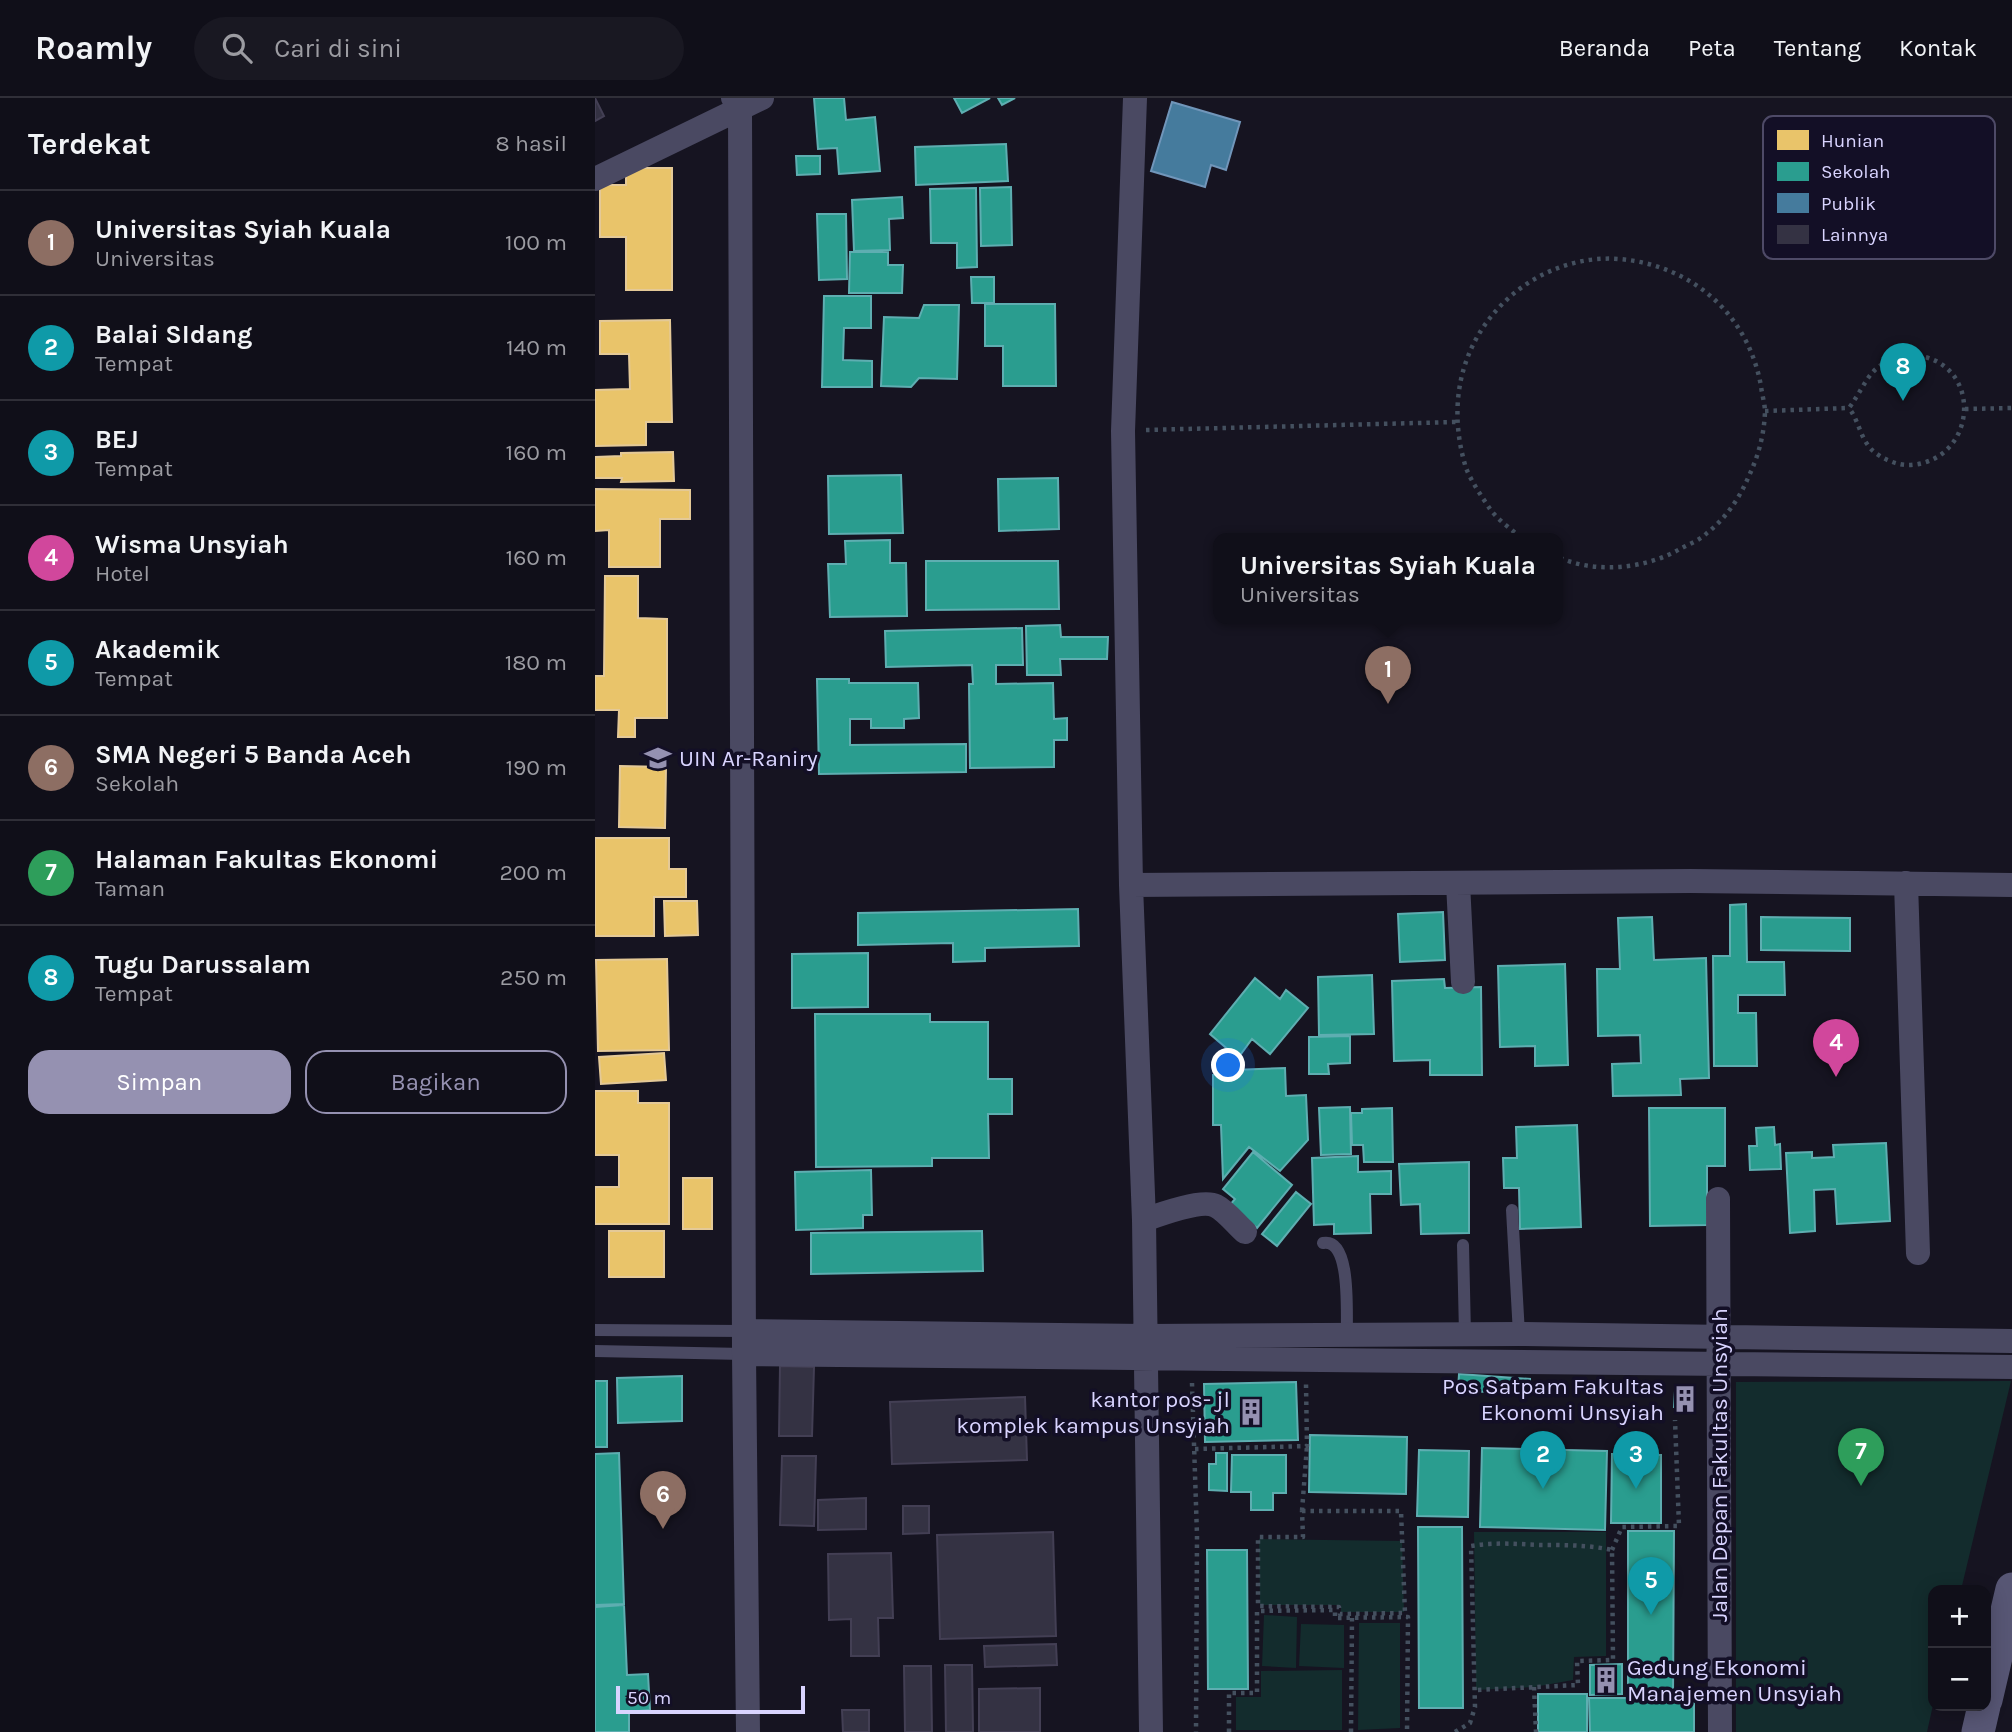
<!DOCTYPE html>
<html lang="id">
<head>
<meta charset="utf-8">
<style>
  body { margin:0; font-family:Karla,sans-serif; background:#191822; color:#f1f3f6 }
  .controls { position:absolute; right:21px; bottom:21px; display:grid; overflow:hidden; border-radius:14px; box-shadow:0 4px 18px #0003 }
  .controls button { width:63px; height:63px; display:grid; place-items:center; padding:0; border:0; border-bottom:2px solid #302f38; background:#100f19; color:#f1f3f6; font:35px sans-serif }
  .scale { position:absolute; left:21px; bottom:18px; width:189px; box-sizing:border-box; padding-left:7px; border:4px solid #d9d4ff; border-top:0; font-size:19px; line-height:24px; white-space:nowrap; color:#d9d4ff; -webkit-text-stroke:5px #130f26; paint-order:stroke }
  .you { position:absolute; left:634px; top:968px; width:24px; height:24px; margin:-18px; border:5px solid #fff; border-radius:50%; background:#1a73e8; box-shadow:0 0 0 10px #1a73e833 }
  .badge { display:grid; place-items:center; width:46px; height:46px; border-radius:50%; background:#9591b1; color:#fff; font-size:23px; font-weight:700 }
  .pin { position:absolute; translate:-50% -58px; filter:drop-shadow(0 2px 4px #0008) }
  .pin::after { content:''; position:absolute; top:37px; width:24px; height:21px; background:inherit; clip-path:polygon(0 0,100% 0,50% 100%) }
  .popup { position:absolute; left:618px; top:435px; width:350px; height:91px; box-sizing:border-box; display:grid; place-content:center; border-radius:14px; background:#100f19; filter:drop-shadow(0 2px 5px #0005); font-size:23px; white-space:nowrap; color:#9c9ca2 }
  .popup b { font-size:26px; color:#f1f3f6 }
  .popup::after { content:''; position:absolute; left:50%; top:100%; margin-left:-14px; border:14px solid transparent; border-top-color:#100f19 }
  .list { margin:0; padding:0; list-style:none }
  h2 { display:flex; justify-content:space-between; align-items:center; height:91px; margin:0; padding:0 28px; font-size:30px }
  h2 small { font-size:23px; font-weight:400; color:#9c9ca2 }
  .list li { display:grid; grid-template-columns:46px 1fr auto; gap:21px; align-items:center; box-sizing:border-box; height:105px; padding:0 28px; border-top:2px solid #302f38 }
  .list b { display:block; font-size:26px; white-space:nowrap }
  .list p { margin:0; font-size:23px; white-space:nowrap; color:#9c9ca2 }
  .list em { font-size:23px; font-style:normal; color:#9c9ca2 }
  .actions { display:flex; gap:14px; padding:21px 28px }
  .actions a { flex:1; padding:16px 0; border:2px solid #9591b1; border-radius:21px; text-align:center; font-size:24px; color:#9591b1 }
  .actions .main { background:#9591b1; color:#fff }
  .icon { flex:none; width:38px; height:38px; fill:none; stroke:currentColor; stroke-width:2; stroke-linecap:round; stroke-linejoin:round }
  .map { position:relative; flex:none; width:1417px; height:1634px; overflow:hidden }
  header { display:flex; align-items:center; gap:42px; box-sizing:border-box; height:98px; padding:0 35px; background:#100f19; border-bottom:2px solid #302f38 }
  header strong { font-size:33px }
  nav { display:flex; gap:38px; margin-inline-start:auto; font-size:24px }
  .search { width:490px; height:63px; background:#191822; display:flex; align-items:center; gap:18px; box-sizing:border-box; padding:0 24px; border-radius:38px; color:#9c9ca2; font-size:26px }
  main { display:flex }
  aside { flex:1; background:#100f19 }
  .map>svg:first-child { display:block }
</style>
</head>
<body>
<header>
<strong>Roamly</strong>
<div class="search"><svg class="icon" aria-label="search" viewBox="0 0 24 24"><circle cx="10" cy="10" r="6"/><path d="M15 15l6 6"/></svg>Cari di sini</div>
<nav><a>Beranda</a><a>Peta</a><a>Tentang</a><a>Kontak</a></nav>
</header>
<main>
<aside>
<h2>Terdekat<small>8 hasil</small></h2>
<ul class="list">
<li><span class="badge" style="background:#8d6e63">1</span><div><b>Universitas Syiah Kuala</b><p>Universitas</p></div><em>100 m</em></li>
<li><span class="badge" style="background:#0f9aa8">2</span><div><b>Balai SIdang</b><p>Tempat</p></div><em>140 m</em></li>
<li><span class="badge" style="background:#0f9aa8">3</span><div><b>BEJ</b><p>Tempat</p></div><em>160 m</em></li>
<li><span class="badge" style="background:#d1479c">4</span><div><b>Wisma Unsyiah</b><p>Hotel</p></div><em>160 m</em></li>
<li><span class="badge" style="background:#0f9aa8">5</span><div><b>Akademik</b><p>Tempat</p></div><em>180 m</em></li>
<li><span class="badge" style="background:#8d6e63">6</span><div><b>SMA Negeri 5 Banda Aceh</b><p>Sekolah</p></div><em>190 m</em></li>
<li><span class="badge" style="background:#2e9e5b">7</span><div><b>Halaman Fakultas Ekonomi</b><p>Taman</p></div><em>200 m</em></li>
<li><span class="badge" style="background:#0f9aa8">8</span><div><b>Tugu Darussalam</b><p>Tempat</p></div><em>250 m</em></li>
</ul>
<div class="actions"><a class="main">Simpan</a><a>Bagikan</a></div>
</aside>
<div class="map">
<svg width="1417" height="1634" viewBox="0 0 1417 1634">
  <rect width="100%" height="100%" fill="#161421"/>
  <!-- green -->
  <path fill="#132c2d" d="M 1416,1283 L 1366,1492 L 1338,1492 L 1338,1607 L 1332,1634 L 1141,1634 L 1141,1284 Z
    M 879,1434 L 1011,1434 L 1011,1558 L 979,1559 L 978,1582 L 939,1589 L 881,1592 Z
    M 664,1441 L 807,1443 L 809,1514 L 746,1514 L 746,1507 L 665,1507 Z
    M 669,1517 L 702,1519 L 701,1570 L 667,1568 Z
    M 764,1525 L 805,1525 L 805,1630 L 763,1632 Z
    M 706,1526 L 749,1527 L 749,1570 L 704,1568 Z
    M 747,1572 L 747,1632 L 641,1632 L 641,1599 L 666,1599 L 666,1573 Z"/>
  <!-- homes -->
  <path fill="#e9c46a" stroke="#e4c997" stroke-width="2" d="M 31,70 L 77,70 L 77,192 L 31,192 L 31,139 L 5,139 L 5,87 L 31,87 Z
    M 75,222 L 77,324 L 51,324 L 51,347 L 0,348 L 0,292 L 35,291 L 34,256 L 5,256 L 5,223 Z
    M 78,354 L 79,383 L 26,384 L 27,380 L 0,380 L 0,359 L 26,358 L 26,355 Z
    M 0,391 L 95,392 L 95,421 L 65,421 L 65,469 L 14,469 L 14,432 L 0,433 Z
    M 10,478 L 43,478 L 43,520 L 72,521 L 72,620 L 40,620 L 40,639 L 23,639 L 24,612 L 0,612 L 0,578 L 9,578 Z
    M 25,668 L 71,669 L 70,730 L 24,729 Z
    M 0,740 L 74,740 L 74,771 L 91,771 L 91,799 L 59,799 L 59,838 L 0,838 Z
    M 69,803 L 102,803 L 103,837 L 70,838 Z
    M 72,861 L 74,952 L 3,953 L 1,862 Z
    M 69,955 L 71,982 L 6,986 L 4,959 Z
    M 0,993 L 43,993 L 43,1005 L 74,1005 L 74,1126 L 0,1126 L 0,1089 L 24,1089 L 24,1057 L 0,1057 Z
    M 88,1080 L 117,1080 L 117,1131 L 88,1131 Z
    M 14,1133 L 69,1133 L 69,1179 L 14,1179 Z"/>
  <!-- schools -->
  <path fill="#2a9d8f" stroke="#5eaeb1" stroke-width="2" d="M 219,0 L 249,0 L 251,22 L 280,19 L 285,73 L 244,76 L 242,50 L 223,51 Z
    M 359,0 L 395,0 L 367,15 Z
    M 403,0 L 420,0 L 407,7 Z
    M 411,46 L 413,83 L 321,87 L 320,49 Z
    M 201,58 L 225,58 L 225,76 L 202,77 Z
    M 416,89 L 417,147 L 386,148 L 385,90 Z
    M 381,90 L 382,169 L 362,170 L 362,145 L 336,145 L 335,91 Z
    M 307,99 L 308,120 L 294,121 L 295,152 L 259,153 L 257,102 Z
    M 222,116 L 251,116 L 252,181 L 224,182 Z
    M 255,154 L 293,154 L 293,167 L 308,167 L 307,195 L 254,195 Z
    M 376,179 L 399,179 L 399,205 L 377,205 Z
    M 229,198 L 276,198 L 276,230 L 249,230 L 248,262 L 277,263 L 277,289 L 227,289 Z
    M 390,206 L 460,206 L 461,288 L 408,288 L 408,248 L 390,248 Z
    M 329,207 L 364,207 L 362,281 L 324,280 L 316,289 L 286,288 L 289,219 L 324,220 Z
    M 306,377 L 308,435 L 234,436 L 233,378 Z
    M 463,380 L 464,431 L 404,433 L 403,381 Z
    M 295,442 L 295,465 L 311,465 L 312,518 L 235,519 L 233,466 L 251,466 L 250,443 Z
    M 331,463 L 463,463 L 464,511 L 331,512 Z
    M 465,527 L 466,539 L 513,539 L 512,561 L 465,561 L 466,577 L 432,577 L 431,528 Z
    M 427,530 L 428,567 L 401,567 L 401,586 L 458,585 L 459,621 L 472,620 L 472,642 L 459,642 L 459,669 L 375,670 L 374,586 L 378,586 L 377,567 L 291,569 L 290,533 Z
    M 222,581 L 254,581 L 254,585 L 323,585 L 324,620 L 309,621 L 309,630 L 276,630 L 276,621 L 255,621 L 255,647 L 371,646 L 371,674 L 224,676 Z
    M 1151,806 L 1152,864 L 1189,864 L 1190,897 L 1143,897 L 1143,915 L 1161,915 L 1162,968 L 1119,968 L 1118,858 L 1135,858 L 1135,807 Z
    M 483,811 L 484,848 L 390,850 L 390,863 L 358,864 L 358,845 L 263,847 L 263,815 Z
    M 848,814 L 850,862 L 805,864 L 803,816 Z
    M 1057,819 L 1059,862 L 1111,860 L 1114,980 L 1085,981 L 1086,997 L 1018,998 L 1017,966 L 1046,965 L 1045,937 L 1003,938 L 1002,871 L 1025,871 L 1023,820 Z
    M 1166,819 L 1255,820 L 1255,853 L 1166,852 Z
    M 273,855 L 273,909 L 197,910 L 197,856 Z
    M 970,866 L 973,967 L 940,968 L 940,948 L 905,949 L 903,868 Z
    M 777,877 L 779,936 L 724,937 L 723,879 Z
    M 660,880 L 685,901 L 691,892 L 713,910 L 675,956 L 657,941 L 643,960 L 615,936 Z
    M 849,881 L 850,890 L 886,889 L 887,977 L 835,977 L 835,962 L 799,963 L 797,883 Z
    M 220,916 L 335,916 L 335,924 L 393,924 L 393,981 L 417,981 L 417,1016 L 393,1016 L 394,1060 L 337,1060 L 337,1068 L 221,1069 Z
    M 755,938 L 755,965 L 733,966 L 734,976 L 714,976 L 714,939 Z
    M 690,970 L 691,998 L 711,997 L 713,1042 L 685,1073 L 654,1049 L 628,1081 L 626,1027 L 618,1027 L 618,977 L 638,977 L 638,972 Z
    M 755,1009 L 756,1056 L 726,1057 L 724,1010 Z
    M 797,1010 L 798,1064 L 769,1064 L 768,1047 L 757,1047 L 756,1015 L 767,1015 L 767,1011 Z
    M 1054,1010 L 1130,1010 L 1130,1068 L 1112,1068 L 1112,1127 L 1055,1128 Z
    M 982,1027 L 986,1129 L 925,1131 L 924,1090 L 909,1090 L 908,1060 L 922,1060 L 921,1029 Z
    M 1179,1029 L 1180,1047 L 1185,1046 L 1186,1071 L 1155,1072 L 1154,1048 L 1162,1048 L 1161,1030 Z
    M 1291,1045 L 1295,1123 L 1242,1126 L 1240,1091 L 1219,1092 L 1220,1133 L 1195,1135 L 1191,1055 L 1217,1054 L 1217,1060 L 1239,1059 L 1238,1047 Z
    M 658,1054 L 697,1087 L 662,1130 L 634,1108 L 640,1101 L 628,1091 Z
    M 763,1058 L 763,1074 L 796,1073 L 796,1096 L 775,1096 L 776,1135 L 739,1136 L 739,1126 L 719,1127 L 717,1060 Z
    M 874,1064 L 874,1135 L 826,1136 L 825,1106 L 806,1107 L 804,1066 Z
    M 276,1072 L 277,1117 L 268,1117 L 268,1130 L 201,1132 L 200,1074 Z
    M 701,1094 L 716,1106 L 682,1148 L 667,1136 Z
    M 387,1133 L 388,1173 L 216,1176 L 216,1135 Z
    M 864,1276 L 935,1281 L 934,1297 L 863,1292 Z
    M 87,1278 L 87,1323 L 23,1325 L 22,1280 Z
    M 0,1283 L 12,1283 L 12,1349 L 0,1349 Z
    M 701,1284 L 703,1342 L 610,1344 L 609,1286 Z
    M 1080,1293 L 1100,1293 L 1100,1310 L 1079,1309 Z
    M 715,1337 L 812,1339 L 811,1396 L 714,1394 Z
    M 887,1350 L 1012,1353 L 1010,1432 L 885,1429 Z
    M 824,1352 L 874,1353 L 873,1419 L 822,1418 Z
    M 24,1355 L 29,1506 L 0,1507 L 0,1356 Z
    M 621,1355 L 632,1355 L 632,1393 L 614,1392 L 614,1366 L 621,1366 Z
    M 1017,1356 L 1066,1357 L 1066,1425 L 1016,1425 Z
    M 637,1357 L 691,1357 L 691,1395 L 678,1395 L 678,1412 L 656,1412 L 656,1394 L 636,1394 Z
    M 823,1429 L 867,1429 L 868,1610 L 824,1610 Z
    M 1033,1433 L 1079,1433 L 1078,1601 L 1099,1601 L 1099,1634 L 995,1634 L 994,1600 L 1033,1600 Z
    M 612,1452 L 652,1452 L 653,1591 L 613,1591 Z
    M 29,1507 L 32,1577 L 53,1576 L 55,1612 L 34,1614 L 34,1634 L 0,1634 L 0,1509 Z
    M 1027,1566 L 1027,1596 L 995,1597 L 995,1567 Z
    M 943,1596 L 992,1596 L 992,1634 L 943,1634 Z"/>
  <!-- public -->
  <path fill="#457b9d" stroke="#7196ba" stroke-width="2" d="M 577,4 L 645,24 L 631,72 L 616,67 L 610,89 L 556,73 Z"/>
  <!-- building -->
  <path fill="#343243" stroke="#433f54" stroke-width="2" d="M 0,0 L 9,18 L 0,23 Z
    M 185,1268 L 219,1269 L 217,1338 L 184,1338 Z
    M 430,1299 L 432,1362 L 297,1366 L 295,1304 Z
    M 187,1358 L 221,1358 L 219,1428 L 185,1427 Z
    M 271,1400 L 271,1431 L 223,1432 L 223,1402 Z
    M 308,1408 L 334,1408 L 334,1435 L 308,1436 Z
    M 458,1434 L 461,1538 L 345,1541 L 342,1437 Z
    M 296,1455 L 298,1520 L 283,1520 L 284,1558 L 256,1558 L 256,1521 L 234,1522 L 233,1456 Z
    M 461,1546 L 462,1567 L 390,1569 L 389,1548 Z
    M 350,1567 L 377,1567 L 378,1634 L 351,1634 Z
    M 309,1568 L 336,1568 L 337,1634 L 310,1634 Z
    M 445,1590 L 445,1634 L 384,1634 L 384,1591 Z
    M 247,1612 L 274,1612 L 274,1634 L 248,1634 Z"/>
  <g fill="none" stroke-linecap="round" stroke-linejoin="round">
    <!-- path -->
    <path stroke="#44505f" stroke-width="4.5" stroke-dasharray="3.5 5" stroke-linecap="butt" d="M 1314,257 C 1319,258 1325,258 1330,259 C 1388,274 1380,362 1316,367 C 1303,368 1287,361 1277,352 C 1265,340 1264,323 1254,310 C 1275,281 1273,265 1314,257 Z
      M 1370,311 L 1417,310
      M 1170,313 L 1253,310
      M 551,332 L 861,324
      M 926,440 C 916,431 903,422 895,411 C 887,399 876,383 871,370 C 851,305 866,241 917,197 C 946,172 986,158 1024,161 C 1097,167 1153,216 1166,288 C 1167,297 1170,306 1170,314 C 1169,338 1163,359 1153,380 C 1144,401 1130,421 1112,435 C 1105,442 1094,446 1085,451 C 1050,471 1000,476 963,459
      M 597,1285 L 602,1437 L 601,1634
      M 600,1351 L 712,1348 L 711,1286
      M 707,1413 L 806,1413 L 810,1515 L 745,1516 L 744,1509 L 663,1508 L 663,1439 L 708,1439 Z
      M 707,1413 L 712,1348
      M 1017,1452 L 1027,1429 L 1084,1428 L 1080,1322
      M 939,1589 L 941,1634
      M 634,1634 L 634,1595 L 662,1595 L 662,1513 L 740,1512 L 740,1520 L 813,1519 L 812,1634
      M 756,1634 L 757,1520
      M 860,1634 L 875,1625 L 880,1609 L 876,1448 C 899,1444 922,1446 946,1447 C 970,1447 994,1447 1017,1452 L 1018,1562 L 982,1563 L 983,1587 L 881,1592"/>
    <!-- service -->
    <path stroke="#4a4962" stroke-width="12" d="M 917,1112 L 924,1236
      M 728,1145 C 757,1140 751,1217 752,1236
      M 868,1147 L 870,1236
      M 0,1232 L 149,1233
      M 0,1253 L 149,1256"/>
    <!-- minor -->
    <path stroke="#4a4962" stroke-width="24" d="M 138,0 L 145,11 L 149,1256 L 153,1634
      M 540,0 L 528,333 L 536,787 L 549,1122 L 556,1634
      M 0,81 L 167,0
      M 863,785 L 868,884
      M 1311,785 L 1323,1155
      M 536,787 L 1096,783 L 1417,787
      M 1123,1101 L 1125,1634
      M 549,1122 C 563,1117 607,1101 621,1108 C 631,1113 641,1126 650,1134
      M 149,1233 L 550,1238 L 924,1236 L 1417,1243
      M 149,1256 L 1417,1269"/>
    <!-- secondary -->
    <path stroke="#575674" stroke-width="33" d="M 1391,1602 L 1417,1491
      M 1383,1634 L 1389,1608"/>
  </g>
  <!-- icons -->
  <defs>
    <symbol id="university-bare" viewBox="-9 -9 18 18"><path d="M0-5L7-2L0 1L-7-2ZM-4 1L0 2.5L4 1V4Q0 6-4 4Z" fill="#9591b1" stroke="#130f26" stroke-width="2.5" paint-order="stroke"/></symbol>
    <symbol id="building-bare" viewBox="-9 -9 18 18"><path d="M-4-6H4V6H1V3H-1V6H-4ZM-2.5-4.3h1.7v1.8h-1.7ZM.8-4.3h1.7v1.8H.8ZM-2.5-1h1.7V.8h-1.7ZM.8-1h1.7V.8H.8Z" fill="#9591b1" stroke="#130f26" stroke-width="2.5" paint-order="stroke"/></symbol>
  </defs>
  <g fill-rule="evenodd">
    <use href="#university-bare" x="44" y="641" width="38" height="38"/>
    <use href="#building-bare" x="1071" y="1282" width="38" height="38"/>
    <use href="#building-bare" x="637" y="1295" width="38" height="38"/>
    <use href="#building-bare" x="992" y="1563" width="38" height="38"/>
  </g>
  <g text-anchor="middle" stroke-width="7" stroke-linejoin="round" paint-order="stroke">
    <!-- poi labels -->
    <g font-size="23" fill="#d9d4ff" stroke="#130f26" text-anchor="start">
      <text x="84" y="668">UIN Ar-Raniry</text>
      <text x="1069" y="1296" text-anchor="end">Pos Satpam Fakultas<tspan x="1069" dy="26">Ekonomi Unsyiah</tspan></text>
      <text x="635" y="1309" text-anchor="end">kantor pos- jl<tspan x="635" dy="26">komplek kampus Unsyiah</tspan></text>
      <text x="1032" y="1577">Gedung Ekonomi<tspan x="1032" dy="26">Manajemen Unsyiah</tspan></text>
    </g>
    <!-- street labels -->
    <g font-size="23" fill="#d9d4ff" stroke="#130f26">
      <text transform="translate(1124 1367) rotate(-90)" y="8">Jalan Depan Fakultas Unsyiah</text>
    </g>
  </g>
  <!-- legend -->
  <rect x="1168" y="18" width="232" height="143" rx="10" fill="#130f26" stroke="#4e4a67" stroke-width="2"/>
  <rect x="1182" y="32" width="32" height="20" fill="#e9c46a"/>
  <rect x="1182" y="64" width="32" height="19" fill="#2a9d8f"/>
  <rect x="1182" y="95" width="32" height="20" fill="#457b9d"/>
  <rect x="1182" y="127" width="32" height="19" fill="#343243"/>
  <g font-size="19" fill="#d9d4ff">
    <text x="1226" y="49">Hunian</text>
    <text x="1226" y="80">Sekolah</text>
    <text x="1226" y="112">Publik</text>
    <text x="1226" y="143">Lainnya</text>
  </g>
</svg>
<div class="controls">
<button>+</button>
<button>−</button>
</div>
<div class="scale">50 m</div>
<div class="you"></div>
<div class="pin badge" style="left:793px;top:606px;background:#8d6e63">1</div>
<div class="popup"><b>Universitas Syiah Kuala</b>Universitas</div>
<div class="pin badge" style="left:948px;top:1391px;background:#0f9aa8">2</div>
<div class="pin badge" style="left:1041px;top:1391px;background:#0f9aa8">3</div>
<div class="pin badge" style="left:1241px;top:979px;background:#d1479c">4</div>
<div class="pin badge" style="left:1056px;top:1517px;background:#0f9aa8">5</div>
<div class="pin badge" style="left:68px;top:1431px;background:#8d6e63">6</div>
<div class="pin badge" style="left:1266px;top:1388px;background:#2e9e5b">7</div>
<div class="pin badge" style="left:1308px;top:303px;background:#0f9aa8">8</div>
</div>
</main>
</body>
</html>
